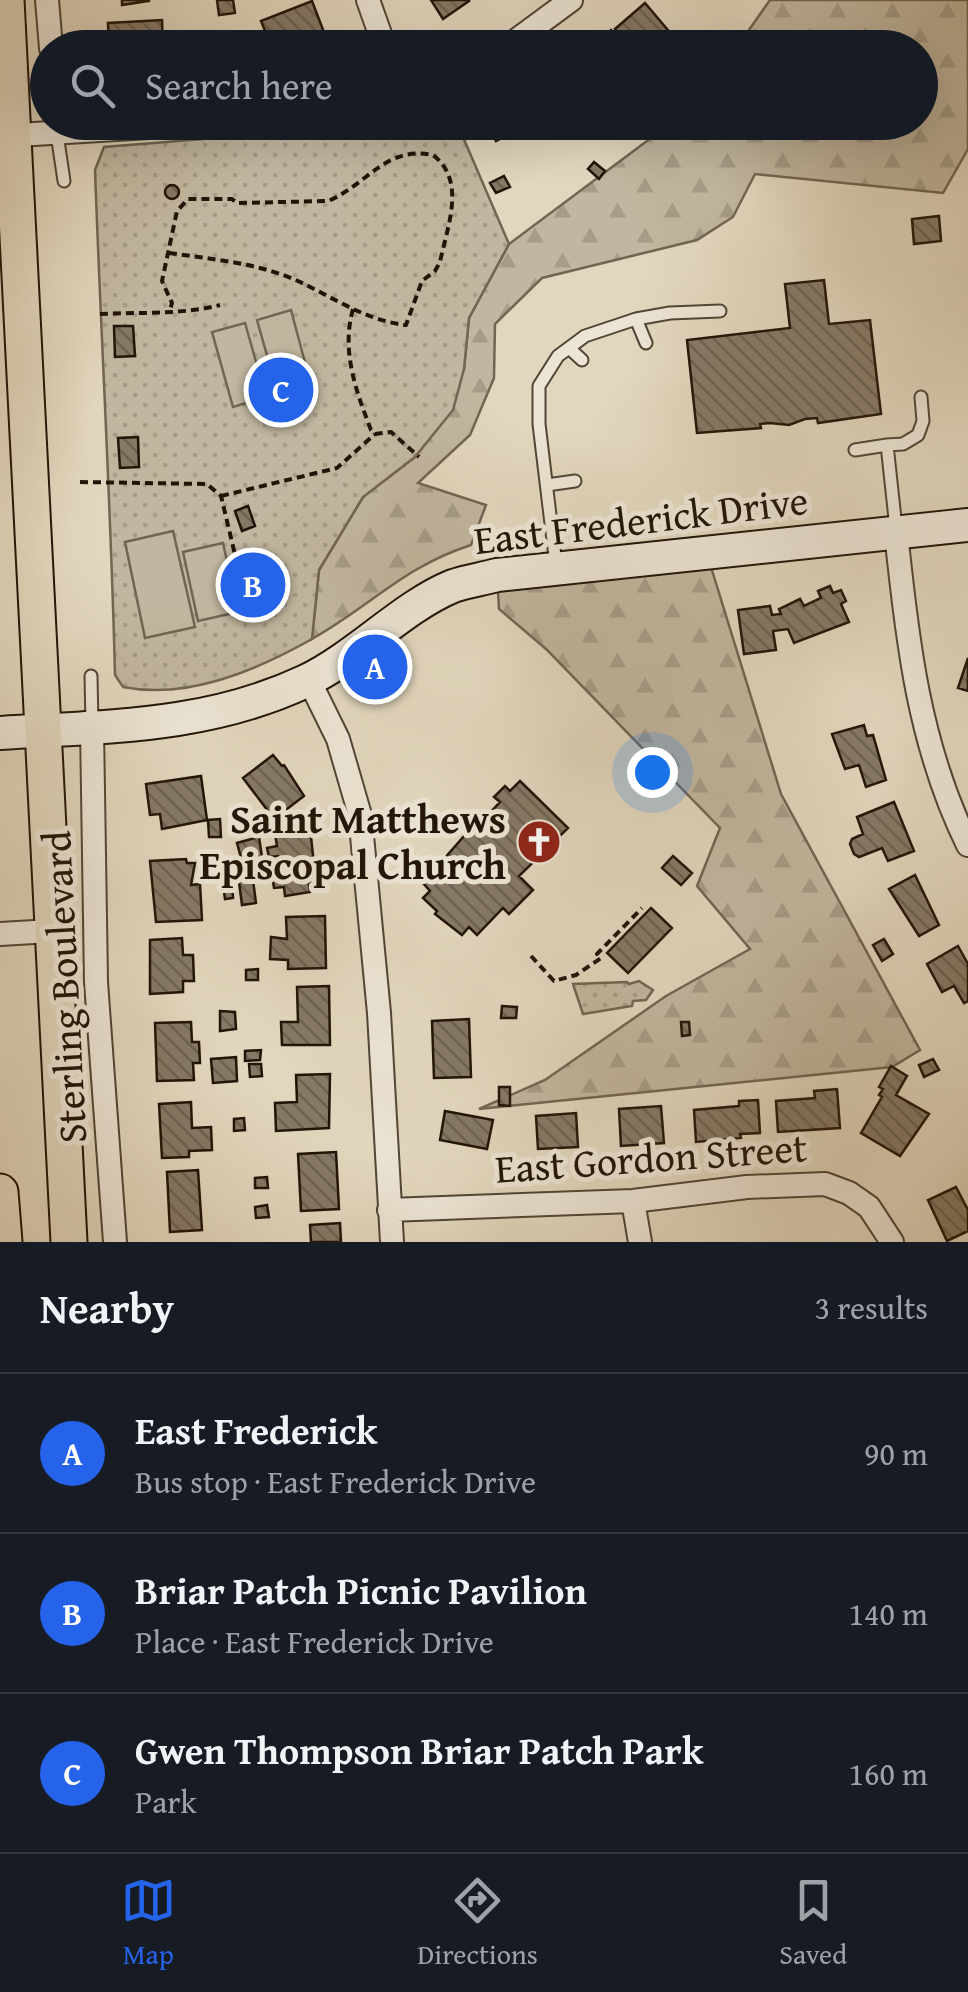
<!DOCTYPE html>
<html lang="en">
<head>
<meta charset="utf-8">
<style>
  body { margin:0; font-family:"Gentium Book Plus",serif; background:#242831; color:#f1f3f6 }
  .you { position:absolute; left:652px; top:772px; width:35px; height:35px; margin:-25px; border:8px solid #fff; border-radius:50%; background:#1a73e8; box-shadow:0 0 0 15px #1a73e833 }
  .badge { display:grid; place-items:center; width:65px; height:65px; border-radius:50%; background:#2563eb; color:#fff; font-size:32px; font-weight:700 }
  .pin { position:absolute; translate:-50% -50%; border:5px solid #fff; box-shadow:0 2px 10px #0006 }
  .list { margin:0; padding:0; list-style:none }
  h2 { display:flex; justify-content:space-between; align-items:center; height:130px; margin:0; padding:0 40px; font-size:42px }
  h2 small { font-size:32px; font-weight:400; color:#9ea1a6 }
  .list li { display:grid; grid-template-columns:65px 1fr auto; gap:30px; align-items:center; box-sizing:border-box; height:160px; padding:0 40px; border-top:2px solid #363941 }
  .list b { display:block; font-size:38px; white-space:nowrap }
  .list p { margin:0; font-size:32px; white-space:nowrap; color:#9ea1a6 }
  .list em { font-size:32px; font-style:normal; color:#9ea1a6 }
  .icon { flex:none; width:55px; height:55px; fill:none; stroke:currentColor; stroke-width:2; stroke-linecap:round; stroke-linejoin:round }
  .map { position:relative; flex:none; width:968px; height:1242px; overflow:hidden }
  .search { position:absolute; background:#171b24; box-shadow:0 10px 40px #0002; left:30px; right:30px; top:30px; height:110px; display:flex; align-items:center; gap:25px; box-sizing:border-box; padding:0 35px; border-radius:55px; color:#9ea1a6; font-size:38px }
  .sheet { height:610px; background:#171b24 }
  nav { display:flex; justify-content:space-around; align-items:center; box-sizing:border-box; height:140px; border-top:2px solid #363941; background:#171b24; font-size:28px; color:#9ea1a6 }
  nav a { display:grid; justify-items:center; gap:5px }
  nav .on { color:#2563eb }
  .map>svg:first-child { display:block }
</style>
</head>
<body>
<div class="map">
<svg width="968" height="1242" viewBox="0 0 968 1242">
  <defs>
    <pattern id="forest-firs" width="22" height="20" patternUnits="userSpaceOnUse" patternTransform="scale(2.5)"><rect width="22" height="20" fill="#c1b69f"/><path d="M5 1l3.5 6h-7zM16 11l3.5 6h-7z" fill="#a69c87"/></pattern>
    <pattern id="park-dots" width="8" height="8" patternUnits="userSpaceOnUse" patternTransform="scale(2.5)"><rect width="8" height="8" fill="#c1b69f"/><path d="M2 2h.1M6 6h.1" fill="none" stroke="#a69c87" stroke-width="1.8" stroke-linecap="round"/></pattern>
    <pattern id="building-back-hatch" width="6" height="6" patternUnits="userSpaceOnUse" patternTransform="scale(2.5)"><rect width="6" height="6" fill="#857966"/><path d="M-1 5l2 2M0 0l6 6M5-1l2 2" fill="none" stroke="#6c6252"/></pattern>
  </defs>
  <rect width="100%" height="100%" fill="#e2d7be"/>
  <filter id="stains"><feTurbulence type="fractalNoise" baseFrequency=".002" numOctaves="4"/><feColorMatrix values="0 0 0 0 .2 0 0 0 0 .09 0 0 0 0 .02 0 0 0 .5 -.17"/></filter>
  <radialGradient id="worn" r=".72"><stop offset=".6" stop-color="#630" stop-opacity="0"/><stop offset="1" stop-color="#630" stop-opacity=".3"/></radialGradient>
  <!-- forest -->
  <path fill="url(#forest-firs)" stroke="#716553" stroke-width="2.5" d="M 770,0 L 968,0 L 968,149 L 943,193 L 755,174 L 733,217 L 697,240 L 542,278 L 495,324 L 494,378 L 470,435 L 418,483 L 486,505 L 471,545 C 403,567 371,606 312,639 L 319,570 L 363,497 L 415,457 L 464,369 L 469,318 L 509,244 L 671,123 L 920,122 L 920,48 L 737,47 Z
    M 707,554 L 781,794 L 920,1050 L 892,1067 L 479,1109 L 545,1080 L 666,996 L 750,949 L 697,886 L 720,828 L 546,649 L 499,609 L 497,575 Z"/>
  <!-- park -->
  <path fill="url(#park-dots)" stroke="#716553" stroke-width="2.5" d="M 349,123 L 457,123 L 509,244 L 469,318 L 464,369 L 453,410 L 415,457 L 363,497 L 319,570 L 312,639 C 257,670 188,700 123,687 L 115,675 C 111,506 101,339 95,170 L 104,147 L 290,132 Z
    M 639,981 L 653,990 L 646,1000 L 633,1001 L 632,1006 L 583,1014 L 573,984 L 627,982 L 629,984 Z"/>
  <!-- garden -->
  <path fill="#c1b69f" stroke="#716553" stroke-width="2.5" d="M 291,310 L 311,385 L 278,394 L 257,320 Z
    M 245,323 L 266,397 L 233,407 L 212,332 Z
    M 173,531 L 195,627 L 145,638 L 125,542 Z
    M 223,543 L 238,612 L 198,621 L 183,552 Z"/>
  <!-- building -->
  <path fill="url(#building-back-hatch)" stroke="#211407" stroke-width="2.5" d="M 122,0 L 149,0 L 149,1 L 122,5 Z
    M 217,0 L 233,0 L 235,13 L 219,15 Z
    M 431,0 L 468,0 L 469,1 L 443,19 Z
    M 312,1 L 330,48 L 299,48 L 295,39 L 285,43 L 287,48 L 262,48 L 260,42 L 268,38 L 261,21 Z
    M 645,3 L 672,35 L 658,48 L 631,48 L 615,29 Z
    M 162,20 L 163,48 L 109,48 L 108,23 Z
    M 611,30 L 626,48 L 602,48 L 597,43 Z
    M 237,35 L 238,48 L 182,48 L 182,39 Z
    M 487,122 L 532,122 L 496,141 Z
    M 541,122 L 550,122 L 557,133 L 550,137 Z
    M 594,162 L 605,171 L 599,179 L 588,169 Z
    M 504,176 L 510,187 L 496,193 L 490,183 Z
    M165 192a7 7 0 1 1 14 0a7 7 0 1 1-14 0Z
    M 939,216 L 941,241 L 914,244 L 912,219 Z
    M 824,280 L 829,324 L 870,320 L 881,414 L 818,423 L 817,418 L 805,419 L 789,425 L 770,423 L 760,424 L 761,428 L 697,433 L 687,340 L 790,328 L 785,284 Z
    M 114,326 L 133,326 L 135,356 L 115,357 Z
    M 138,437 L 139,467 L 120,468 L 118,438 Z
    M 248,506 L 255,526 L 242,531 L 235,511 Z
    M 262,565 L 268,601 L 243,605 L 237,569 Z
    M 830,586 L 833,593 L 841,590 L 846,601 L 841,604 L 849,622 L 794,643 L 788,629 L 773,631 L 776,650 L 744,654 L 738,610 L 770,606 L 772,615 L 781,614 L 779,609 L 800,599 L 804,606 L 821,598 L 818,591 Z
    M 968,658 L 968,691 L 958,688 Z
    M 864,725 L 867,736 L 873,735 L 886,780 L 866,787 L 859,765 L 845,769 L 832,734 Z
    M 273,755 L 282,766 L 284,765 L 304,796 L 274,819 L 243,778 Z
    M 201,776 L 207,820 L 162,829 L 160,814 L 150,815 L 146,784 Z
    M 520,781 L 568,828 L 519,876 L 533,890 L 509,914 L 503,908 L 477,935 L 469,927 L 462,935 L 435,914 L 437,911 L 423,898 L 430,891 L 423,883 L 471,828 L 473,831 L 475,824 L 484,819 L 500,802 L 494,797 L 505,786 L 510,791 Z
    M 894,802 L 914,851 L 888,861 L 882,848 L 859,857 L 854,854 L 850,844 L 852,839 L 863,834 L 857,817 Z
    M 244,810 L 248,823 L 238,825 L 234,812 Z
    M 220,819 L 221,837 L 209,837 L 208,820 Z
    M 310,828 L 316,882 L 309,884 L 310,892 L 285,896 L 284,887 L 274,888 L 270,862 L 279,860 L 278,856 L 269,857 L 267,848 L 277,846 L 275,834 Z
    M 259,837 L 265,877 L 247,880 L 237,843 Z
    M 673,856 L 692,873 L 681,885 L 662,868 Z
    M 186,859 L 187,863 L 195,863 L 191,885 L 200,884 L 202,920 L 156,922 L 150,861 Z
    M 915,875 L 939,925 L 919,936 L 889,889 Z
    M 253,880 L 256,903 L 242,905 L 239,882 Z
    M 232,883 L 233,898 L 225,899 L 223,884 Z
    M 651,908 L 672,928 L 628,973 L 607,953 Z
    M 325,916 L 326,968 L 288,969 L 288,960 L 270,959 L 271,937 L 287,939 L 286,917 Z
    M 182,938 L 183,955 L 193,955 L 194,981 L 183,981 L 183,992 L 150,994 L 150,940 Z
    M 884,939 L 893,954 L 882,961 L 873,945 Z
    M 958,946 L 968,964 L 968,1001 L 964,1003 L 954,986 L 942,992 L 927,964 Z
    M 258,969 L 258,980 L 246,980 L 246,970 Z
    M 329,986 L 330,1045 L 282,1045 L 281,1022 L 298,1022 L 297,987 Z
    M 502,1006 L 517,1007 L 516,1018 L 501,1018 Z
    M 220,1011 L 235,1012 L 236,1029 L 220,1031 Z
    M 469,1019 L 471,1077 L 434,1078 L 432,1021 Z
    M 191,1022 L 192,1042 L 199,1042 L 200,1063 L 193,1063 L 194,1080 L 157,1081 L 155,1023 Z
    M 681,1022 L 689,1022 L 690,1035 L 682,1036 Z
    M 261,1050 L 260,1060 L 245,1061 L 245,1051 Z
    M 236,1057 L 237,1081 L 213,1083 L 211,1059 Z
    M 933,1059 L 939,1070 L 924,1077 L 919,1065 Z
    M 249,1064 L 261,1064 L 262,1076 L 250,1077 Z
    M 891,1066 L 907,1076 L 896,1095 L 929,1114 L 900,1156 L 861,1133 L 882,1097 L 879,1095 L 883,1089 L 879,1087 Z
    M 330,1074 L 329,1128 L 276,1131 L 275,1103 L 297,1102 L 296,1075 Z
    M 499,1087 L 510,1087 L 510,1106 L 499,1105 Z
    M 837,1089 L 840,1128 L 778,1132 L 776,1101 L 815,1098 L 814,1091 Z
    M 758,1100 L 760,1133 L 740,1134 L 741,1138 L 696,1142 L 694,1110 L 739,1106 L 739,1101 Z
    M 191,1102 L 192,1128 L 211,1127 L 212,1150 L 189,1151 L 189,1157 L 162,1158 L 159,1104 Z
    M 661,1106 L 664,1143 L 621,1146 L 619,1109 Z
    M 445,1111 L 493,1120 L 487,1149 L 440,1140 Z
    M 576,1113 L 578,1147 L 538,1149 L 536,1116 Z
    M 244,1118 L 245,1130 L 234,1131 L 234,1119 Z
    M 336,1152 L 339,1209 L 301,1211 L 298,1154 Z
    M 198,1170 L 202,1230 L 170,1232 L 167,1172 Z
    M 267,1177 L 268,1188 L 255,1188 L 255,1178 Z
    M 956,1187 L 968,1210 L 968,1231 L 947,1241 L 928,1200 Z
    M 267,1205 L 269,1217 L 256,1218 L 255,1207 Z
    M 340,1223 L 341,1242 L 311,1242 L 310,1225 Z"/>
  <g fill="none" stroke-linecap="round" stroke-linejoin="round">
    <defs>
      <path id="lane" d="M 57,134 L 64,181
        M 636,319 L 646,343
        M 569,348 L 582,360
        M 855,450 L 887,445
        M 547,485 L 575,481
        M 896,528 L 887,445 L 903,444 L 918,435 L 923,421 L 921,397
        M 556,565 L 539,424 L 539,386 L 558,356 L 585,336 L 636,319 L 670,313 L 720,311
        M 91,676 L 92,724"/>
      <path id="street" d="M 47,0 L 51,48
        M 368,0 L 385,48
        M 506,48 L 571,0
        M 1,136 L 232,122
        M 896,532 C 907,640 919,746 968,845
        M 309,680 L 338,739 L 360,815 L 379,1013 L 392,1242
        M 92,728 L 96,982 L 115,1242
        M 0,934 L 51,931
        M 633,1201 L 640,1242
        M 389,1210 L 633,1201 L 747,1187 L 825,1184 L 849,1193 L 869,1207 L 892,1242"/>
      <path id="secondary" d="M 0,733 C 108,726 206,728 306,681 C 358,656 402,607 453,586 C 467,581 483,579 497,575 L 968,525"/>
      <path id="primary" d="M 6,0 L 69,1242
        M 0,1192 L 4,1242"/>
    </defs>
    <!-- lane casing -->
    <use href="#lane" stroke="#514535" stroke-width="15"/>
    <!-- street casing -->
    <use href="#street" stroke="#514535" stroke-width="26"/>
    <!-- secondary casing -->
    <use href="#secondary" stroke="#211407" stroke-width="36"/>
    <!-- primary casing -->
    <use href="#primary" stroke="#211407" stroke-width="39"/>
    <!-- path -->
    <path stroke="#211407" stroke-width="4" stroke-dasharray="8 5" stroke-linecap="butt" d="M 169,253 C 211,259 258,263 298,281 C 332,297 367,321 406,325 L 422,281 L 435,271 L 440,262 C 447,227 467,181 433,155 C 386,145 367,185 328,201 L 237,203 L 232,199 L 188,199 L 177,211 L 162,281 L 172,303 L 170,310
      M 353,309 C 341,351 356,391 371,430 L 375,434 L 391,432 L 419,457
      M 100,314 C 140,312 182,315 220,305
      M 80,482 L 207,484 L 221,496 L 237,563
      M 221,496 L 337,468 L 375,434
      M 531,956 L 554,981 L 576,975 L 601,958 L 597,954 L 642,908"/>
    <!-- lane -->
    <use href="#lane" stroke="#ece5d5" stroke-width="11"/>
    <!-- street -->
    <use href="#street" stroke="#ece5d5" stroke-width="22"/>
    <!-- secondary -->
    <use href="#secondary" stroke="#ece5d5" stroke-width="32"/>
    <!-- primary -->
    <use href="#primary" stroke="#e2d7be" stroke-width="35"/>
  </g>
  <!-- icons -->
  <defs>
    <symbol id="church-disc" viewBox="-11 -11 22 22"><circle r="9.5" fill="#8f2418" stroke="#ece5d5"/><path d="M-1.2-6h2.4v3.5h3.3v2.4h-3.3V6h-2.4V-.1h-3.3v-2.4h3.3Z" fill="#fff"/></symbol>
  </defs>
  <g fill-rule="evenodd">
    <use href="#church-disc" x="514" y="817" width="50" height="50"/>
  </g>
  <g text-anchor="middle" stroke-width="10" stroke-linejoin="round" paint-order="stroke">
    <!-- street labels -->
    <g font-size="40" fill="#211407" stroke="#ece5d5">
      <text transform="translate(641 520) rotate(-7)" y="14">East Frederick Drive</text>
      <text transform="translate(64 987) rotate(-93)" y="14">Sterling Boulevard</text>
      <text transform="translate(651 1158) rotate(-4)" y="14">East Gordon Street</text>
    </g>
    <!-- poi labels -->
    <g font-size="40" font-weight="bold" fill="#211407" stroke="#ece5d5" text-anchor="end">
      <text x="506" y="833">Saint Matthews<tspan x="506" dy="46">Episcopal Church</tspan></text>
    </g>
  </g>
  <rect width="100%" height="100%" filter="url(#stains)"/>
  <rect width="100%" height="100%" fill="url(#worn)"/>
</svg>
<div class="you"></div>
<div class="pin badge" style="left:375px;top:667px">A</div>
<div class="pin badge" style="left:253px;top:585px">B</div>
<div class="pin badge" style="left:281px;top:390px">C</div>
<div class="search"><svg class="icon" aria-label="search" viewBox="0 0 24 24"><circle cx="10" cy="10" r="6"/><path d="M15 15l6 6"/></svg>Search here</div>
</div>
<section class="sheet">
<h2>Nearby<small>3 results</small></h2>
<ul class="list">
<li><span class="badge">A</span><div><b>East Frederick</b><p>Bus stop · East Frederick Drive</p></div><em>90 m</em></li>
<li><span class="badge">B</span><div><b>Briar Patch Picnic Pavilion</b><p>Place · East Frederick Drive</p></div><em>140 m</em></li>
<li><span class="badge">C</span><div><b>Gwen Thompson Briar Patch Park</b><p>Park</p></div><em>160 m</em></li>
</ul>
</section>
<nav>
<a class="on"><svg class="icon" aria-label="map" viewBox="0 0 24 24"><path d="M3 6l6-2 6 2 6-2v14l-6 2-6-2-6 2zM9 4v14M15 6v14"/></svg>Map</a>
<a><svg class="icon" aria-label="directions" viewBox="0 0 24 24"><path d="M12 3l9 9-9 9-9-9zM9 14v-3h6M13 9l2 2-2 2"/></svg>Directions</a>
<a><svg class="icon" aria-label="saved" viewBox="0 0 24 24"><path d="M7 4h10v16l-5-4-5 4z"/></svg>Saved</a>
</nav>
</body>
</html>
